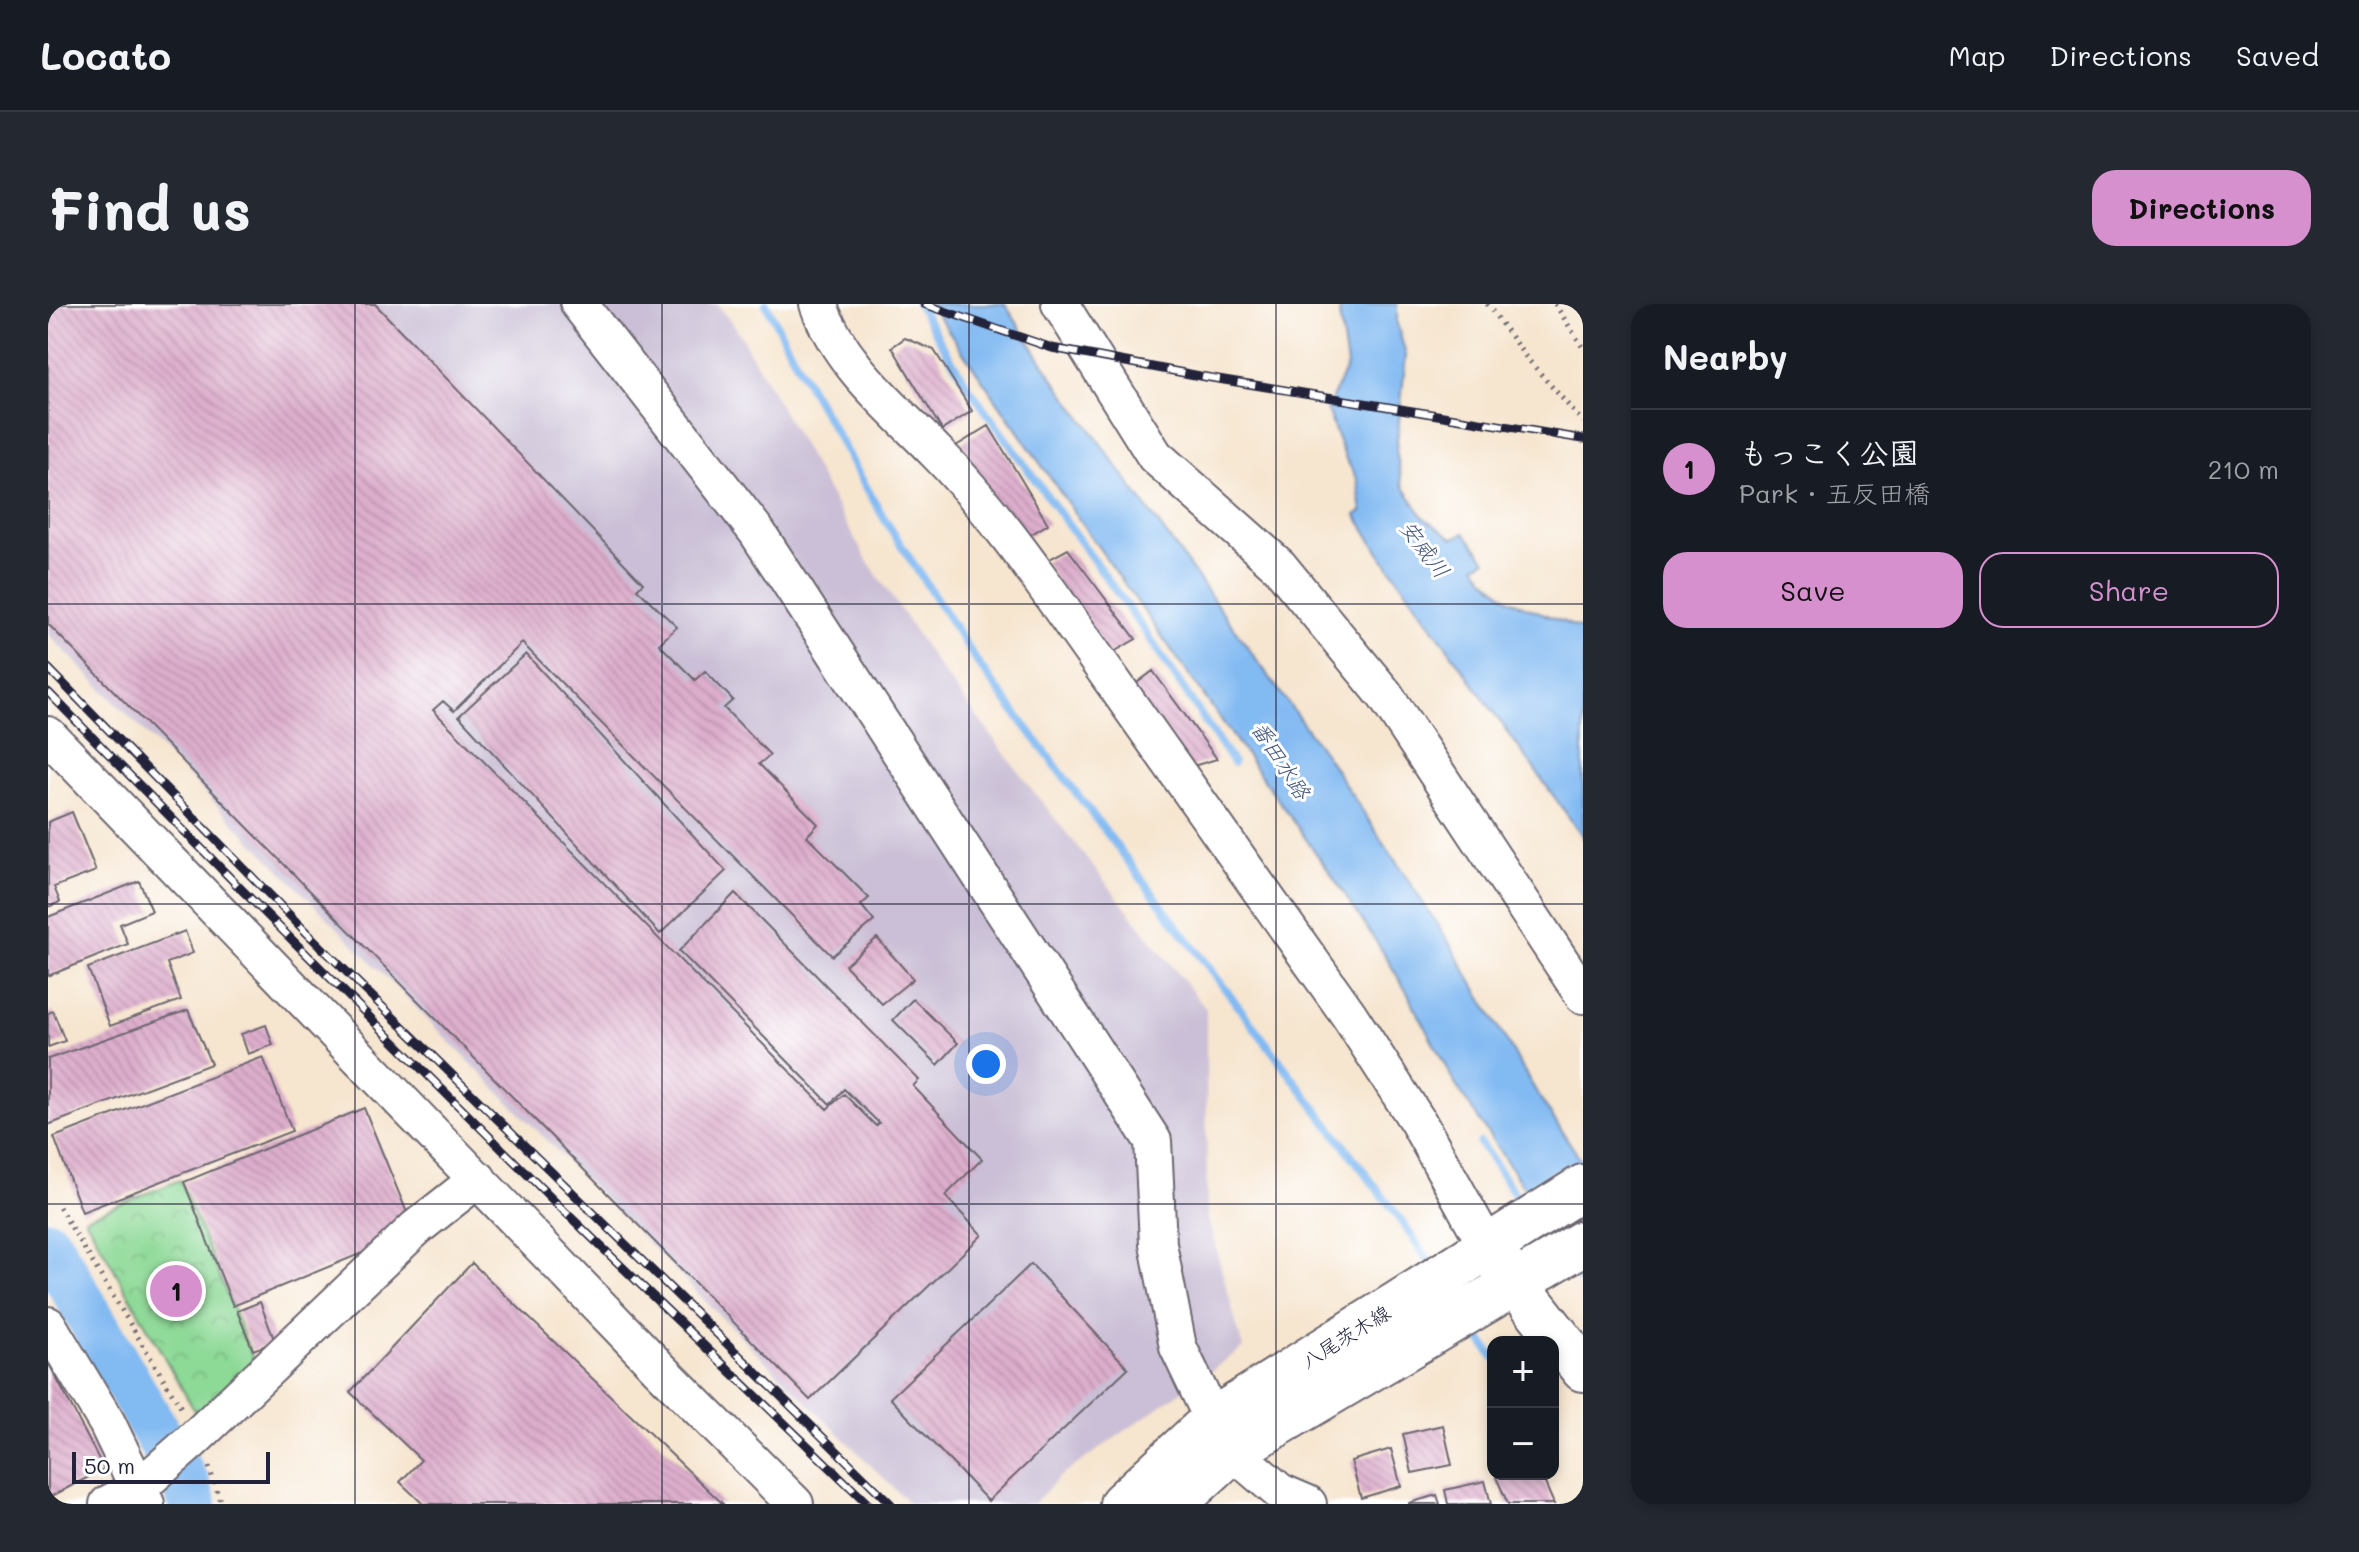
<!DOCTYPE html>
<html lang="en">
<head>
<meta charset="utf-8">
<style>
  body { margin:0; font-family:Mali,"Klee One",sans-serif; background:#242831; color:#f1f3f6 }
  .controls { position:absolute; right:24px; bottom:24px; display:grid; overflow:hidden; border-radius:16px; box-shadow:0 4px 12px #0003 }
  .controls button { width:72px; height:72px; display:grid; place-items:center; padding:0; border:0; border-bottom:2px solid #363941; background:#171b24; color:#f1f3f6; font:40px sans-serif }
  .scale { position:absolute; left:24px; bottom:20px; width:198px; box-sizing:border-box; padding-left:8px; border:4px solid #22223b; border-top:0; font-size:22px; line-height:28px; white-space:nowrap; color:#22223b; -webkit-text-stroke:6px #fff; paint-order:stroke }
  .you { position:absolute; left:938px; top:760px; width:28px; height:28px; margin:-20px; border:6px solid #fff; border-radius:50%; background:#1a73e8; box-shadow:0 0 0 12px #1a73e833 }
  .badge { display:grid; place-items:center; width:52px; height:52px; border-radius:50%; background:#d690ce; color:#111; font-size:26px; font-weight:700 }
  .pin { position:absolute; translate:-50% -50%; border:4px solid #fff; box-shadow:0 2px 8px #0006 }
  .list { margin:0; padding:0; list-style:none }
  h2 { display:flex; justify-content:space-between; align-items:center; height:104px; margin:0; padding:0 32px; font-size:34px }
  h2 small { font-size:26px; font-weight:400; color:#9ea1a6 }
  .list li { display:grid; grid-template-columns:52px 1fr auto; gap:24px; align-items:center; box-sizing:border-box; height:120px; padding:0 32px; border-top:2px solid #363941 }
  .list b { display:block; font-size:30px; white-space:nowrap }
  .list p { margin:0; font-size:26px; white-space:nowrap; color:#9ea1a6 }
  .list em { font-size:26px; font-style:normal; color:#9ea1a6 }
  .actions { display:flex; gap:16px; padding:24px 32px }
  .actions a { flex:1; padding:18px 0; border:2px solid #d690ce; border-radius:24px; text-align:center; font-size:28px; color:#d690ce }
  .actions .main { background:#d690ce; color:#111 }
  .map { position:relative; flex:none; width:1535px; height:1200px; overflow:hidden; border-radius:24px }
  header { display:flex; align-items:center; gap:48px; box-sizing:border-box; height:112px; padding:0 40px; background:#171b24; border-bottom:2px solid #363941 }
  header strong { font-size:38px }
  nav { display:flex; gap:44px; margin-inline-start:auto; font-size:28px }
  .intro { display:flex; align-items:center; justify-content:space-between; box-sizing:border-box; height:192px; padding:0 48px }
  h1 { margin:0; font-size:56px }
  .button { padding:20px 36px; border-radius:24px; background:#d690ce; color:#111; font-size:28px; font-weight:700 }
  main { display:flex; gap:48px; padding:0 48px }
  aside { flex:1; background:#171b24; border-radius:24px; box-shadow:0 4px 12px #0003 }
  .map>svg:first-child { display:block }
</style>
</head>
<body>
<header>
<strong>Locato</strong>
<nav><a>Map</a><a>Directions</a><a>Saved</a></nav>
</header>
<div class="intro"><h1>Find us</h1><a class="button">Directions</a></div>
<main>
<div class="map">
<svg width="1535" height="1200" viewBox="0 0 1535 1200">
  <defs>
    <pattern id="park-crowns" width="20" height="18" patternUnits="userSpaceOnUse" patternTransform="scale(2)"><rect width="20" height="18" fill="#8dd996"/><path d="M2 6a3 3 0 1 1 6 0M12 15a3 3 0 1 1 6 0" fill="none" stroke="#79ba82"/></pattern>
    <pattern id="building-back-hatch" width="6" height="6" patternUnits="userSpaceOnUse" patternTransform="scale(2)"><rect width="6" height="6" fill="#ddaecc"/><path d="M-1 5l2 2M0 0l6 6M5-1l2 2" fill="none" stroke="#bd95b0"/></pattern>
  </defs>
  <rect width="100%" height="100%" fill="#fff"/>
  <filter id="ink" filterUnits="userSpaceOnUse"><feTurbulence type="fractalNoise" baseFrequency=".0125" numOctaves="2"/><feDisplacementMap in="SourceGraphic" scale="16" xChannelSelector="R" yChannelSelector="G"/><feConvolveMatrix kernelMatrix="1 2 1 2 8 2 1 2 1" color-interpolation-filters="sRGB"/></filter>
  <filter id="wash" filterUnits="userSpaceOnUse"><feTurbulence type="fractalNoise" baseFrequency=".006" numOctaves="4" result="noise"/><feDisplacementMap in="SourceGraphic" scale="32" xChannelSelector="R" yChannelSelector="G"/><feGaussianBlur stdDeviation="1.8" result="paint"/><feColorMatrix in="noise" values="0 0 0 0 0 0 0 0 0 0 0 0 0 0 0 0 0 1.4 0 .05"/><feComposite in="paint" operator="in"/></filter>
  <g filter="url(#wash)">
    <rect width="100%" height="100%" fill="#f6e5cf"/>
    <!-- industrial -->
    <path fill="#cabfd6" d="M 0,0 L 669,0 L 687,22 L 817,253 L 888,359 L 986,488 L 1158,705 L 1159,912 L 1195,1044 L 1010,1174 L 986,1200 L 862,1200 L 670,1010 L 0,330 Z"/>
    <!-- park -->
    <path fill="url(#park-crowns)" stroke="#587e68" stroke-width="2" d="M 132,876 L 207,1059 L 149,1111 L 37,914 Z"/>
    <!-- water -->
    <path fill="#82baf2" stroke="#526e96" stroke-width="2" d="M 882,0 L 957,0 L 998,64 L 1279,453 L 1399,635 L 1490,791 L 1535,859 L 1535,961 L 1475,882 L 1407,780 L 1360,690 L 1335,648 L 1285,573 L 1041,230 Z
      M 1294,0 L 1349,0 L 1349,20 L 1358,51 L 1348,146 L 1354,180 L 1375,213 L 1405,234 L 1417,229 L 1438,256 L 1428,261 L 1436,273 L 1462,296 L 1535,326 L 1535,533 L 1331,248 L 1308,211 L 1314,207 L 1309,175 L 1297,153 L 1279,106 L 1299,61 L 1291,10 Z"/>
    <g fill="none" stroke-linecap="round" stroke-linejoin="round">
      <!-- stream -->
      <path stroke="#82baf2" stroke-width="8" d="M 718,0 L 755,72 L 837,216 L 931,361 L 1355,919 L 1384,963
        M 870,0 L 919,81 L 1096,326 L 1185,459
        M 1432,839 L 1476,903
        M 1521,961 L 1535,980
        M 1423,1021 L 1445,1053"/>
      <!-- river -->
      <path stroke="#82baf2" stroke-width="48" d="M 0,940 L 138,1180 L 145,1200"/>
    </g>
    <g id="blocks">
      <!-- building -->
      <path fill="url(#building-back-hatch)" d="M 0,0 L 327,0 L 595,279 L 589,285 L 629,323 L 611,340 L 647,376 L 657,367 L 685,396 L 676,404 L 722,451 L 711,460 L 770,520 L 759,532 L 821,594 L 813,601 L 826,617 L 784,652 L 474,339 L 406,407 L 395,397 L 385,406 L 779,805 L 796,790 L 828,822 L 831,819 L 796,785 L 782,800 L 631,647 L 687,589 L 871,776 L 865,782 L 934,855 L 897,892 L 934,931 L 762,1096 L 0,320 Z
        M 857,34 L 886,46 L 924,107 L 894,126 L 844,43 Z
        M 941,122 L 1000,220 L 967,240 L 908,142 Z
        M 1020,245 L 1088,335 L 1059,352 L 996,258 Z
        M 478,350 L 678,567 L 612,630 L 411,412 Z
        M 1105,367 L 1169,455 L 1128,467 L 1073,391 Z
        M 24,508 L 48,567 L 6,583 L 12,598 L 0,603 L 0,518 Z
        M 91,577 L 104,607 L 72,620 L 80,640 L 0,672 L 0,613 Z
        M 137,627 L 145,649 L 119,659 L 133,696 L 62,722 L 40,664 Z
        M 829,634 L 865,675 L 834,700 L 797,661 Z
        M 865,695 L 910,739 L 890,761 L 845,716 Z
        M 140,706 L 163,760 L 0,821 L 0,755 Z
        M 5,707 L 17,737 L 0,743 L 0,709 Z
        M 218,721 L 225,741 L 200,750 L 193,730 Z
        M 215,753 L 244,827 L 34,908 L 6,833 Z
        M 316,804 L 360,911 L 341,938 L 185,1002 L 136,878 Z
        M 424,959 L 675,1200 L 375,1200 L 352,1178 L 373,1156 L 302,1088 Z
        M 983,960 L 1080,1064 L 940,1197 L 842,1094 Z
        M 212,998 L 227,1038 L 205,1046 L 189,1007 Z
        M 0,1058 L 56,1165 L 0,1194 Z
        M 1395,1121 L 1404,1161 L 1364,1169 L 1355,1130 Z
        M 1343,1145 L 1353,1182 L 1313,1194 L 1303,1157 Z
        M 1455,1170 L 1493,1170 L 1506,1200 L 1460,1200 L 1448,1173 Z
        M 1437,1177 L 1443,1200 L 1400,1200 L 1397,1186 Z
        M 1389,1191 L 1392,1200 L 1361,1200 L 1361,1199 Z"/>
    </g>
  </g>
  <g filter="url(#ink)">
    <use href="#blocks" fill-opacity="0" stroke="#6c666f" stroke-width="2"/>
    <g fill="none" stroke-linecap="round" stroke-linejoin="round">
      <defs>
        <path id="minor" d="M 531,0 L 709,228 L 1105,837 L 1110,940 L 1130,1043 L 1165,1116 L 1184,1147 L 1232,1188 L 1260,1200
          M 770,0 C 793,63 846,104 891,151 C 932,193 968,241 1002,289 L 1301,711 L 1370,818 L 1440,944
          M 1012,0 L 1107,152 L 1231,262 L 1337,391 L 1535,691
          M 0,431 L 612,1065 L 747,1200
          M 0,1021 L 59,1119 L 98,1200
          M 60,1200 L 89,1185 L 144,1137 L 368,924 L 430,875"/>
        <path id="major" d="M 1449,955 L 1535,1065
          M 1074,1200 L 1165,1116 L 1535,883
          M 1126,1200 L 1184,1147 L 1535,939"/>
      </defs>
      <!-- minor casing -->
      <use href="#minor" stroke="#6c666f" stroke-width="40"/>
      <!-- major casing -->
      <use href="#major" stroke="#6c666f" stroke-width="48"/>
      <!-- path -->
      <path stroke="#6c666f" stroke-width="5" stroke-dasharray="2 6" stroke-linecap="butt" d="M 1439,0 L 1477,52 L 1535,118
        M 1507,0 L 1535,44
        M 11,903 L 135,1107
        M 161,1163 L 173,1200"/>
      <!-- minor -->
      <use href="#minor" stroke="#fff" stroke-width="36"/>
      <!-- major -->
      <use href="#major" stroke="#fff" stroke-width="44"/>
      <defs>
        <path id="rail" d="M 876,0 L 1004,44 L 1152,72 L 1535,135
          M 0,364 L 259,629 L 843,1200
          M 0,388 L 194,586 L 510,901 L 820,1200"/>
      </defs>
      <!-- rail casing -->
      <use href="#rail" stroke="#22223b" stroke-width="9"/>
      <!-- rail -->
      <use href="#rail" stroke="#fff" stroke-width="6" stroke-dasharray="18" stroke-linecap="butt"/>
    </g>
  </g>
  <!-- grid -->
  <path fill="none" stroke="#22223b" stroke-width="2" stroke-opacity="0.55" d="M 307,0 L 307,1200M 614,0 L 614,1200M 921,0 L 921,1200M 1228,0 L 1228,1200M 0,300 L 1535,300M 0,600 L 1535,600M 0,900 L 1535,900"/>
  <g text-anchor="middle" stroke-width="6" stroke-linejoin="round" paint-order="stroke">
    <!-- street labels -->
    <g font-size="20" fill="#22223b" stroke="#fff">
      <text transform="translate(1298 1033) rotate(-32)" y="7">八尾茨木線</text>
    </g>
    <!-- water labels -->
    <g font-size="22" font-style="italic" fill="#44577b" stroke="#fff">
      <text transform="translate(1377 245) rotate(53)" y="8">安威川</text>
      <text transform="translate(1233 456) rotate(57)" y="8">番田水路</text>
    </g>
  </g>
</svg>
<div class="controls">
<button>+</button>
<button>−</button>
</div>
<div class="scale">50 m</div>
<div class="you"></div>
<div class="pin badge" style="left:128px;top:987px">1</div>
</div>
<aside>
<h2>Nearby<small></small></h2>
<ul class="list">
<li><span class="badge">1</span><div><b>もっこく公園</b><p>Park · 五反田橋</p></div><em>210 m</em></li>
</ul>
<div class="actions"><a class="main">Save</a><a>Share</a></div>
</aside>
</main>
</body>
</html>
